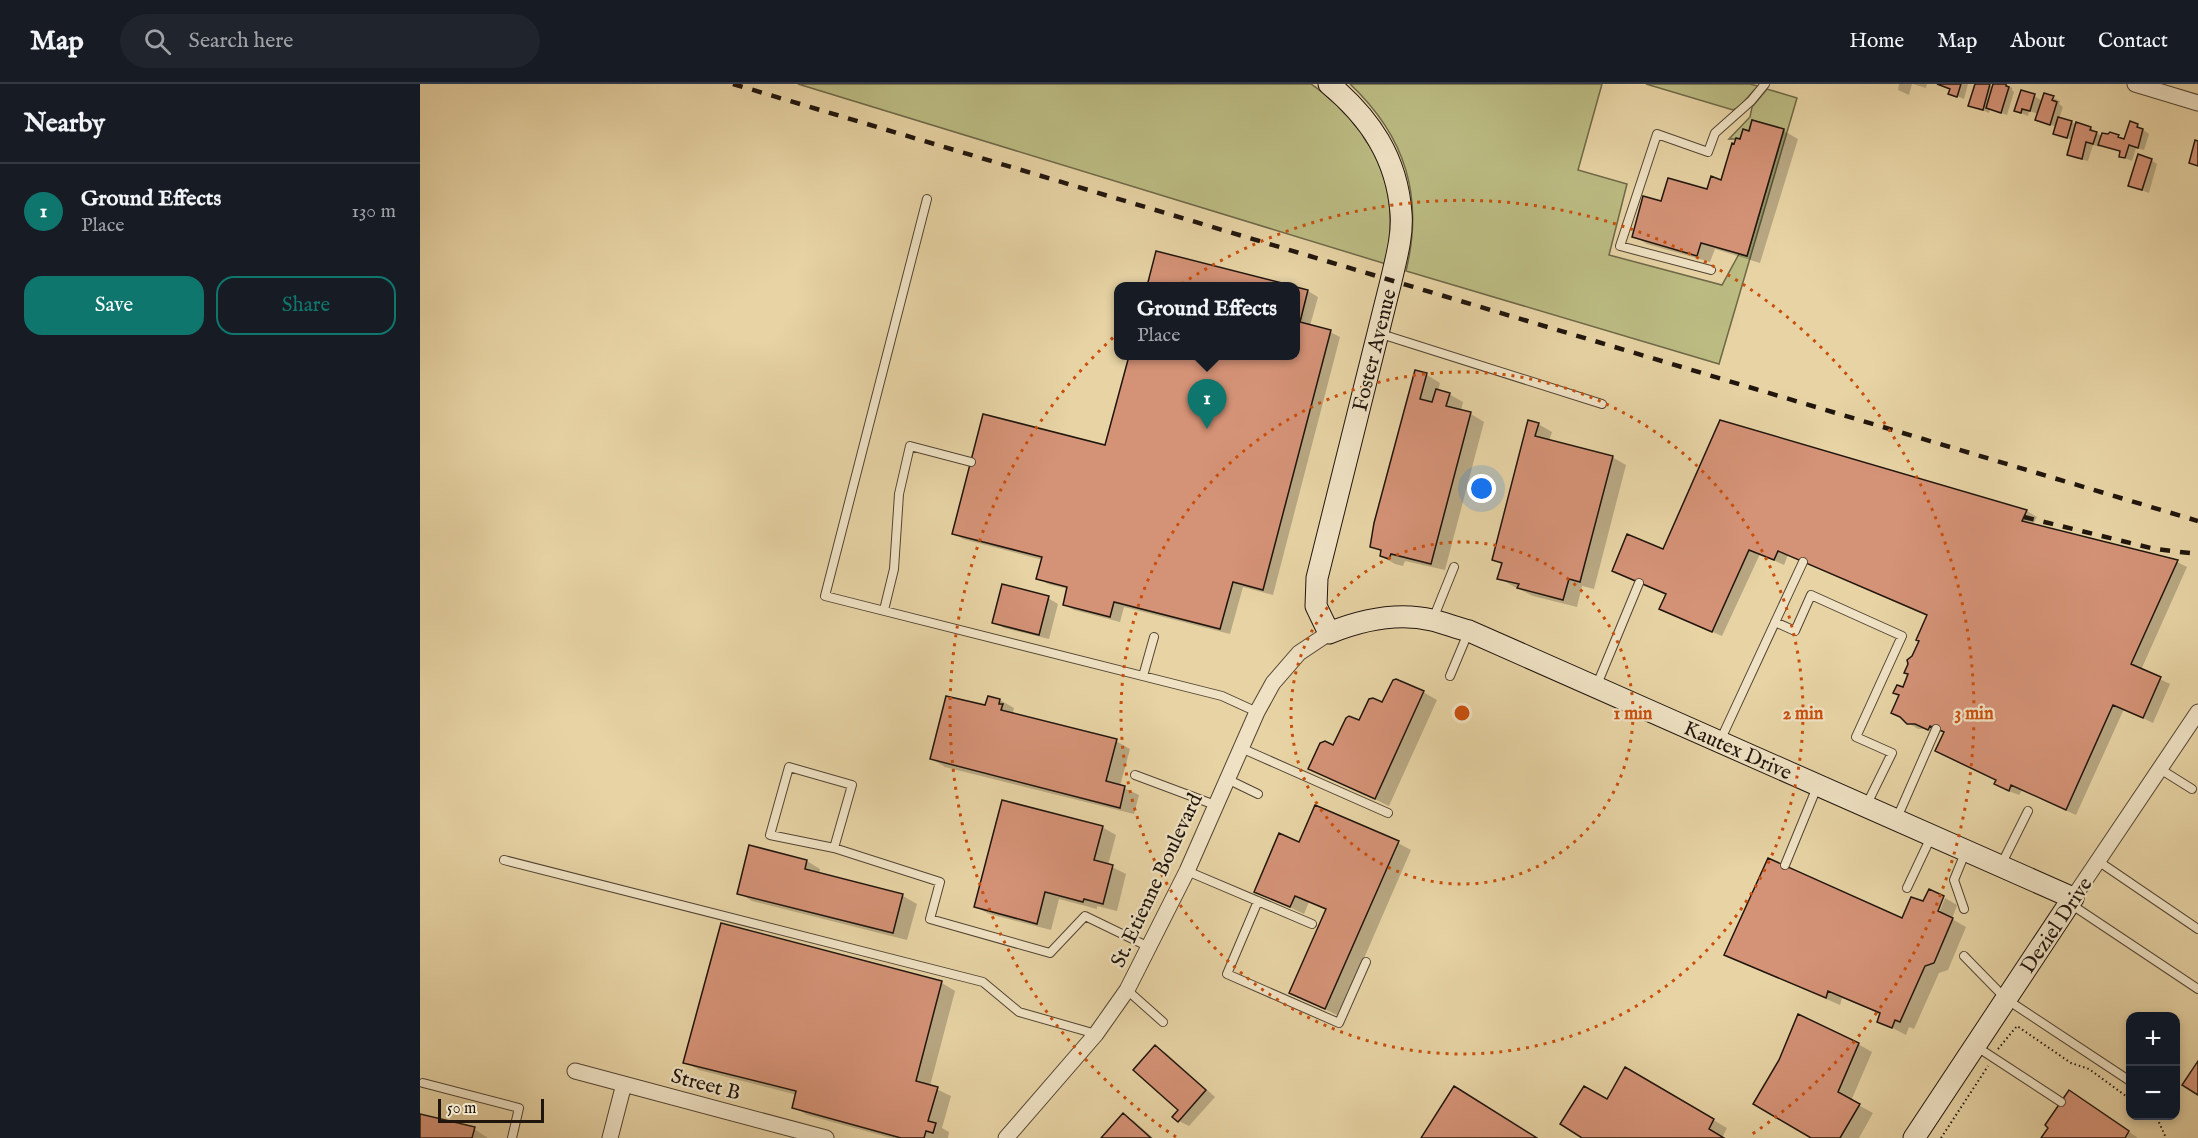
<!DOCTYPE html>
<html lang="en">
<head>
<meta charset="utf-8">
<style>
  body { margin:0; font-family:"IM FELL English",serif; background:#20242c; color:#f1f3f6 }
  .controls { position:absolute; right:18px; bottom:18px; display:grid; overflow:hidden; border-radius:12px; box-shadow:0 3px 9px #0003 }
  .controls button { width:54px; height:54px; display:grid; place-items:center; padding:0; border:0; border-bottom:2px solid #363941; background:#171b24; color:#f1f3f6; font:30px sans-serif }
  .scale { position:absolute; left:18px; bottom:15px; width:106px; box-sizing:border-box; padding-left:6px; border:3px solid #20150d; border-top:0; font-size:16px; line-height:21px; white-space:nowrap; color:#20150d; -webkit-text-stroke:4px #efe2c4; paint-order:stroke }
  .you { position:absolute; left:1062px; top:405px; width:21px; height:21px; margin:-15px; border:4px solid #fff; border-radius:50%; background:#1a73e8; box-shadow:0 0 0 9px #1a73e833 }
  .badge { display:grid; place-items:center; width:39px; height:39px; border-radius:50%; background:#0f766e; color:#fff; font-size:20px; font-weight:700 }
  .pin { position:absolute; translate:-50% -50px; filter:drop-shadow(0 2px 3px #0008) }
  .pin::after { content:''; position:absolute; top:32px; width:21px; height:18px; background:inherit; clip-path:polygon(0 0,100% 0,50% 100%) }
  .popup { position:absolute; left:694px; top:198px; width:186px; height:78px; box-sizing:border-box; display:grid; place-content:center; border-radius:12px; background:#171b24; filter:drop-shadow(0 2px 4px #0005); font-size:20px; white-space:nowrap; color:#9ea1a6 }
  .popup b { font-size:22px; color:#f1f3f6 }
  .popup::after { content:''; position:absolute; left:50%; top:100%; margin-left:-12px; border:12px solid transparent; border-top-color:#171b24 }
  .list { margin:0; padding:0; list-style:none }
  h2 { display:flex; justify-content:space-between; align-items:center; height:78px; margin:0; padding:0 24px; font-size:26px }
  h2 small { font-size:20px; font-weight:400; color:#9ea1a6 }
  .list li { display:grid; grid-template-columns:39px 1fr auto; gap:18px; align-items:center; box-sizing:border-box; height:96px; padding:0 24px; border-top:2px solid #363941 }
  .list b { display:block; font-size:22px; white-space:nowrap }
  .list p { margin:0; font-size:20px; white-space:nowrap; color:#9ea1a6 }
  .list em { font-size:20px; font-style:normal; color:#9ea1a6 }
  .actions { display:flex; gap:12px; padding:18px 24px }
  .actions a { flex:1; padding:14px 0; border:2px solid #0f766e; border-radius:18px; text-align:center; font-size:21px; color:#0f766e }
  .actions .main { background:#0f766e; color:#fff }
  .icon { flex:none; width:33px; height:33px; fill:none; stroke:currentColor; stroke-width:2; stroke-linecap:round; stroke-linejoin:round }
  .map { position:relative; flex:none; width:1778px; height:1054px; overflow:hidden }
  header { display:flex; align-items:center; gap:36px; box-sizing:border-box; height:84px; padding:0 30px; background:#171b24; border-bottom:2px solid #363941 }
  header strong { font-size:28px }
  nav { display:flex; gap:33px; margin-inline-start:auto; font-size:21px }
  .search { width:420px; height:54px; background:#20242c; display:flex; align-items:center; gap:15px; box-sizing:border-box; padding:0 21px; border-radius:33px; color:#9ea1a6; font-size:22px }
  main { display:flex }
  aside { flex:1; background:#171b24 }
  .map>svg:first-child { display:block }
</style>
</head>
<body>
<header>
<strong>Map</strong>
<div class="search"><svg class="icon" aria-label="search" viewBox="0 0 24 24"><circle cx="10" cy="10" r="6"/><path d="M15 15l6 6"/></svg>Search here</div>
<nav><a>Home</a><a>Map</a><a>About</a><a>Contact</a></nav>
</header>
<main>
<aside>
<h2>Nearby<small></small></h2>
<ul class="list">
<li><span class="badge">1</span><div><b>Ground Effects</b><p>Place</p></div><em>130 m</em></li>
</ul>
<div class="actions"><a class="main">Save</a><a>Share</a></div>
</aside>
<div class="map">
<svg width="1778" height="1054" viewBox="0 0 1778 1054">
  <rect width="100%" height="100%" fill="#e7d3a4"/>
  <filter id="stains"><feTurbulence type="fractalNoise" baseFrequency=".00333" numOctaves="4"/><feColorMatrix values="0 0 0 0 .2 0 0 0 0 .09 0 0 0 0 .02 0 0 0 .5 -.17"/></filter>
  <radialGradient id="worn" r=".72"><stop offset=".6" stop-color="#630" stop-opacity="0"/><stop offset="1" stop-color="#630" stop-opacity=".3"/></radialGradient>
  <!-- green -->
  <path fill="#bbbb82" stroke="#6e6848" stroke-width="1.5" d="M 378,0 L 891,0 C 902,8 914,16 924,26 C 931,32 936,41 941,48 C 971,90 975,130 966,180 Z
    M 930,0 L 1182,0 L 1158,86 L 1207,100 L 1189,171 L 1302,201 L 1319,170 L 1327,172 L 1364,46 L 1332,36 L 1329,47 L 1323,46 L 1320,55 L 1309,55 L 1330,33 L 1332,23 L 1347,5 L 1377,14 L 1299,280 L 986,187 C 1004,113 986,53 930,0 Z
    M 1226,0 L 1330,0 L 1338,2 L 1319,23 L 1313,26 Z"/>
  <!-- shadow -->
  <path fill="#0003" d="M 1479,0 L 1492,0 L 1489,11 L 1478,6 Z
    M 1493,0 L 1507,0 L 1506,4 Z
    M 1518,0 L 1548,0 L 1544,15 L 1530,9 L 1531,6 Z
    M 1556,0 L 1566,0 L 1573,3 L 1586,0 L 1592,4 L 1592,6 L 1594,8 L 1587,31 L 1570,25 L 1569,29 L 1550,21 Z
    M 1614,12 L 1623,17 L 1633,14 L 1640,17 L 1639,20 L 1643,23 L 1639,35 L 1671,44 L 1682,53 L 1698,52 L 1705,56 L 1717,41 L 1729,50 L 1724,66 L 1716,64 L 1712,77 L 1700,72 L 1701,68 L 1680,60 L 1680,63 L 1673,61 L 1668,77 L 1655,74 L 1649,70 L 1653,56 L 1635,50 L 1637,43 L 1617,36 L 1619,30 L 1609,27 L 1608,32 L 1596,27 Z
    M 1333,38 L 1364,47 L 1378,55 L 1340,179 L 1295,165 L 1290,178 L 1227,160 L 1214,152 L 1242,119 L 1288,107 L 1302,97 L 1315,61 L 1330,49 Z
    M 1731,76 L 1737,80 L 1729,109 L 1710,102 Z
    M 737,169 L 868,202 L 728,202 Z
    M 876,204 L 888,207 L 898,213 L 890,242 L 910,248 L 920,253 L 853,511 L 823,503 L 810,550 L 704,523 L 700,538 L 654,526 L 644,520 L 648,505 L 628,500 L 618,494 L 623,476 L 543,455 L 533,449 L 686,363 L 710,272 L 876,272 Z
    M 1007,291 L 1020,299 L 1018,307 L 1029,310 L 1043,318 L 1041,327 L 1051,330 L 1064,338 L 1025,486 L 985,477 L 983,482 L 975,480 L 961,472 L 962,468 L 952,462 Z
    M 1301,338 L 1607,427 L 1617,433 L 1612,442 L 1757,478 L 1767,483 L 1721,586 L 1750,600 L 1733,639 L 1704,625 L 1656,731 L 1602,706 L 1599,711 L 1586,706 L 1525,649 L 1520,646 L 1518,651 L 1506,645 L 1498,645 L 1488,639 L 1483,605 L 1508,532 L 1368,471 L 1364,481 L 1340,470 L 1302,552 L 1251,530 L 1247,511 L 1204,492 L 1243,467 Z
    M 1118,340 L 1132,348 L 1129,357 L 1192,373 L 1206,381 L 1174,505 L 1162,502 L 1157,523 L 1113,512 L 1093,502 L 1079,494 L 1083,481 L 1073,475 Z
    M 628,514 L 638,520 L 629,555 L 584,544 L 574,538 Z
    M 1003,608 L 1017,616 L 969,722 L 890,684 L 940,638 L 963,620 Z
    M 569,614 L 580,616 L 594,624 L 593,628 L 596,631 L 696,657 L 710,665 L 700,702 L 719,711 L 714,730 L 525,683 L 512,675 L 566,623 Z
    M 682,743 L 696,751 L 688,781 L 706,790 L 697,827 L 677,822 L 677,825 L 639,815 L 631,846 L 569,830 L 556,823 Z
    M 978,759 L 991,766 L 919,932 L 871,909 L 907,826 L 889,818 L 884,830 L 836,807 Z
    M 331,763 L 387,777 L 400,785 L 399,790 L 483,812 L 497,820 L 487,856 L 332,817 L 319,809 Z
    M 1525,814 L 1537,821 L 1532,835 L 1546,843 L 1528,886 L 1519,889 L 1494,945 L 1489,943 L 1486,951 L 1459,937 L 1461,930 L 1422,914 L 1420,921 L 1320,878 L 1306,870 L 1483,836 L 1517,834 Z
    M 302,841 L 522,899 L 535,907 L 510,1002 L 531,1012 L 522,1044 L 529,1048 L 528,1054 L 471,1054 L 387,1031 L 374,1023 L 377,1011 L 279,986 L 265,978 Z
    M 1438,960 L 1452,968 L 1431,1017 L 1453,1029 L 1439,1054 L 1394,1054 Z
    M 736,963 L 746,969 L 795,1013 L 769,1042 L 759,1037 L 760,1026 Z
    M 1206,985 L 1307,1044 L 1302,1054 L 1165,1054 Z
    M 1663,1016 L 1718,1054 L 1623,1054 Z
    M 0,1031 L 54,1045 L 68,1054 L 0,1054 Z
    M 704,1031 L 714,1037 L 733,1054 L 683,1054 Z"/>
  <!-- building -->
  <path fill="#d49276" stroke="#20150d" stroke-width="1.5" d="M 1517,0 L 1541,0 L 1537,13 L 1528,10 L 1530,5 Z
    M 1555,0 L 1570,0 L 1563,26 L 1548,22 Z
    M 1573,0 L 1586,0 L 1586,2 L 1589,3 L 1581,29 L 1566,24 Z
    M 1601,6 L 1615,10 L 1610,27 L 1602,25 L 1601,29 L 1594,27 Z
    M 1624,9 L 1634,12 L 1632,16 L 1637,18 L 1630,41 L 1615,36 Z
    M 1638,33 L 1652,37 L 1647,54 L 1633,50 Z
    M 1332,36 L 1364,45 L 1327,172 L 1281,159 L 1277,172 L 1212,153 L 1223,112 L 1241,117 L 1248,94 L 1287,105 L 1291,92 L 1301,96 L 1312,59 L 1314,60 L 1316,54 L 1320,55 L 1323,45 L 1329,47 Z
    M 1710,37 L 1718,40 L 1717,43 L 1723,45 L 1718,64 L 1709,61 L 1705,74 L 1699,73 L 1700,67 L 1678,61 L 1682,49 L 1688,50 L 1690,48 L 1699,51 L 1698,53 L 1704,55 Z
    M 1656,38 L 1671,43 L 1670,46 L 1677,48 L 1673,60 L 1666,58 L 1662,75 L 1647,71 Z
    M 1775,56 L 1778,57 L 1778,82 L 1769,79 Z
    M 1718,70 L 1732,75 L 1722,106 L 1708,102 Z
    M 736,167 L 874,202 L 727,202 Z
    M 876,203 L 888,206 L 880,238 L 911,246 L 843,506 L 813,498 L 800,545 L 694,518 L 690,533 L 643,521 L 647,503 L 616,495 L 622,473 L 532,450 L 563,330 L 685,361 L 709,272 L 876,272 Z
    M 995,286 L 1007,289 L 1000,315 L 1012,318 L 1016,305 L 1030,309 L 1026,322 L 1051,328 L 1011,480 L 971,470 L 969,475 L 960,472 L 961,466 L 950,463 L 954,439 Z
    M 1108,336 L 1119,339 L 1115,352 L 1193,372 L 1160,498 L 1149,495 L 1143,516 L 1097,504 L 1099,500 L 1077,495 L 1082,479 L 1072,476 Z
    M 1300,336 L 1607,426 L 1602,437 L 1758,476 L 1711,580 L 1741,593 L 1723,634 L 1693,621 L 1646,726 L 1591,701 L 1589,707 L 1574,700 L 1576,696 L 1515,667 L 1524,648 L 1510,642 L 1508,646 L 1495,640 L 1487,640 L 1480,633 L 1471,629 L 1479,611 L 1473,609 L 1477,601 L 1483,603 L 1488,590 L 1484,589 L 1488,580 L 1487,576 L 1492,572 L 1499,557 L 1496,556 L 1507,531 L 1358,467 L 1354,476 L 1329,466 L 1292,548 L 1239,525 L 1246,510 L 1192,487 L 1207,450 L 1243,465 Z
    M 582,500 L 629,512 L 619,551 L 572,539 Z
    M 976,595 L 1004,607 L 955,715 L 888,685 L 900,659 L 905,657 L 913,661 L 926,634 L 929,632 L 939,636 L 949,615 L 953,614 L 962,618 L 973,596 Z
    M 526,612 L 565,621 L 568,612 L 580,615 L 579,620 L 583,620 L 581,626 L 697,655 L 686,697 L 705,702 L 700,724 L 510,675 Z
    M 582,716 L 683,742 L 674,776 L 693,781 L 683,820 L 664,815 L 663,818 L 625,808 L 617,840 L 554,823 Z
    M 895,721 L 979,757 L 905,925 L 869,909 L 906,825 L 875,812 L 870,823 L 834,808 L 859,749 L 879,758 Z
    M 329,761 L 387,776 L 385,785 L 483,810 L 473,849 L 317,810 Z
    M 1348,774 L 1482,834 L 1491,813 L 1503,817 L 1509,805 L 1524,812 L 1518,827 L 1533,834 L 1514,879 L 1505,882 L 1480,938 L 1475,936 L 1472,944 L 1457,938 L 1460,929 L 1408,907 L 1406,914 L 1304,871 Z
    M 301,839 L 522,897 L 496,997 L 518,1003 L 508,1037 L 516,1039 L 513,1049 L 506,1047 L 504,1054 L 481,1054 L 372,1024 L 376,1007 L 263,979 Z
    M 1378,930 L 1439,959 L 1418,1008 L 1440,1020 L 1420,1054 L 1391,1054 L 1333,1020 L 1359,976 Z
    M 735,961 L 786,1006 L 758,1038 L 752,1033 L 758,1026 L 713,986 Z
    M 1778,977 L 1778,1011 L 1762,1001 Z
    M 1205,983 L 1294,1035 L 1289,1045 L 1304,1054 L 1162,1054 L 1140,1040 L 1164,1002 L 1187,1015 Z
    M 1034,1002 L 1117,1054 L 1001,1054 Z
    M 1649,1006 L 1709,1047 L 1705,1054 L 1621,1054 L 1628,1044 L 1625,1041 Z
    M 703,1029 L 731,1054 L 681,1054 Z
    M 0,1030 L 55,1043 L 52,1054 L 0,1054 Z"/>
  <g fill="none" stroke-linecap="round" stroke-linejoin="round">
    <defs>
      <path id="lane" d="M 507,115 L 405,512 L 802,612 L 837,628
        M 1291,186 L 1200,162 L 1237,50 L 1288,68 L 1295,49 L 1331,17 L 1345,0
        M 961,250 L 1182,320
        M 464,526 L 474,485 L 479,410 L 490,362 L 551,378
        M 1013,535 L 1034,483
        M 1355,538 L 1375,547 L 1391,511 L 1482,552 L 1436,653 L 1472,669 L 1446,722
        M 723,592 L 734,553
        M 1030,592 L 1048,549
        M 1176,603 L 1219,499
        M 1300,657 L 1383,478
        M 821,664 L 968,729
        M 1740,685 L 1772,705
        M 715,691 L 795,721
        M 807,695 L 838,710
        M 1477,734 L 1516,645
        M 414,764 L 432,701 L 369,683 L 350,751 L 414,764 L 520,798 L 510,835 L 630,869 L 665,832 L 729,863
        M 84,776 L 563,898 L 599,928 L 676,950
        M 1678,777 L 1778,845
        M 1365,781 L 1397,703
        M 1581,781 L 1608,727
        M 767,787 L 892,840
        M 1487,804 L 1511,753
        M 838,817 L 807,890 L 919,939 L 946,878
        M 1652,821 L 1778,905
        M 1544,825 L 1534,796 L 1545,769
        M 1544,872 L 1586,915 L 1710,997
        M 707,906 L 743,938
        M 1557,963 L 1641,1018
        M 3,999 L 99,1024 L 92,1054"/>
      <path id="street" d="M 1715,0 L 1778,19
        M 1653,814 L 1778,628
        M 155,987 L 406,1054
        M 190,1054 L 204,1000
        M 586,1054 L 676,950 L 707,906 L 767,787 L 837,628 L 853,599 L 879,569 L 909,549"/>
      <path id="secondary" d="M 909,0 C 950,34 977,74 981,129 C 983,151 976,175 971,197 L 897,494 L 896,522 L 909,549 C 941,536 978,528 1012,536 C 1024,539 1037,544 1049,547 L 1653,814 L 1494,1054"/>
    </defs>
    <!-- lane casing -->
    <use href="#lane" stroke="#524433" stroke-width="10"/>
    <!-- street casing -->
    <use href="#street" stroke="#524433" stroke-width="17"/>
    <!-- secondary casing -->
    <use href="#secondary" stroke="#20150d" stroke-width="23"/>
    <!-- path -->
    <path stroke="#20150d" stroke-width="2" stroke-dasharray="1.5 3" stroke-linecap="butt" d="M 1578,965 L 1597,942 L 1651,979 L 1669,985 L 1710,1015
      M 1733,1032 L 1737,1034 L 1746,1054
      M 1521,1054 L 1568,982"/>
    <!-- lane -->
    <use href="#lane" stroke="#efe2c4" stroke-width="8"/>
    <!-- street -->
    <use href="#street" stroke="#efe2c4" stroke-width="15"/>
    <!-- secondary -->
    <use href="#secondary" stroke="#efe2c4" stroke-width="21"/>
    <!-- rail -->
    <path stroke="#20150d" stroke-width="4.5" stroke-dasharray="10 10" stroke-linecap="butt" d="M 313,0 L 1778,437
      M 1604,433 L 1735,465 L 1778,470"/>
  </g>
  <!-- distance rings -->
  <g fill="none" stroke="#ca4f0c" stroke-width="3" stroke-dasharray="3 6">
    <circle cx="1042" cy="629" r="171"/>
    <circle cx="1042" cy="629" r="341"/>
    <path d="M756 1053A512 512 0 1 1 1328 1053"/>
  </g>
  <g text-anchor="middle" stroke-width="4.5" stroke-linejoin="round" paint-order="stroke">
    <!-- street labels -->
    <g font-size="21" fill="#20150d" stroke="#efe2c4">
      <text transform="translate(954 266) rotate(-76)" y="7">Foster Avenue</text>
      <text transform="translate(1318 666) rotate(24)" y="7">Kautex Drive</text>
      <text transform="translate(736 796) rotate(-65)" y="7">St. Etienne Boulevard</text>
      <text transform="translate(1636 841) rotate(-56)" y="7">Deziel Drive</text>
      <text transform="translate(286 1000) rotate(15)" y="7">Street B</text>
    </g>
  </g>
  <circle cx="1042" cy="629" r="9" fill="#ca4f0c" stroke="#efe2c4" stroke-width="3"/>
  <g font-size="18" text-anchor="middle" font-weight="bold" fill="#ca4f0c" stroke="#efe2c4" stroke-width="4.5" stroke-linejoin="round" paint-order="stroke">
    <text x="1213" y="635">1 min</text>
    <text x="1383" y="635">2 min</text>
    <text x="1554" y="635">3 min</text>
  </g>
  <rect width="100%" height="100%" filter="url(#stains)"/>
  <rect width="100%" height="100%" fill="url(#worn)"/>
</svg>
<div class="controls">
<button>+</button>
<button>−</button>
</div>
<div class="scale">50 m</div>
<div class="you"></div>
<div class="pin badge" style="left:787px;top:345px">1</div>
<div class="popup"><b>Ground Effects</b>Place</div>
</div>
</main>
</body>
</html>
